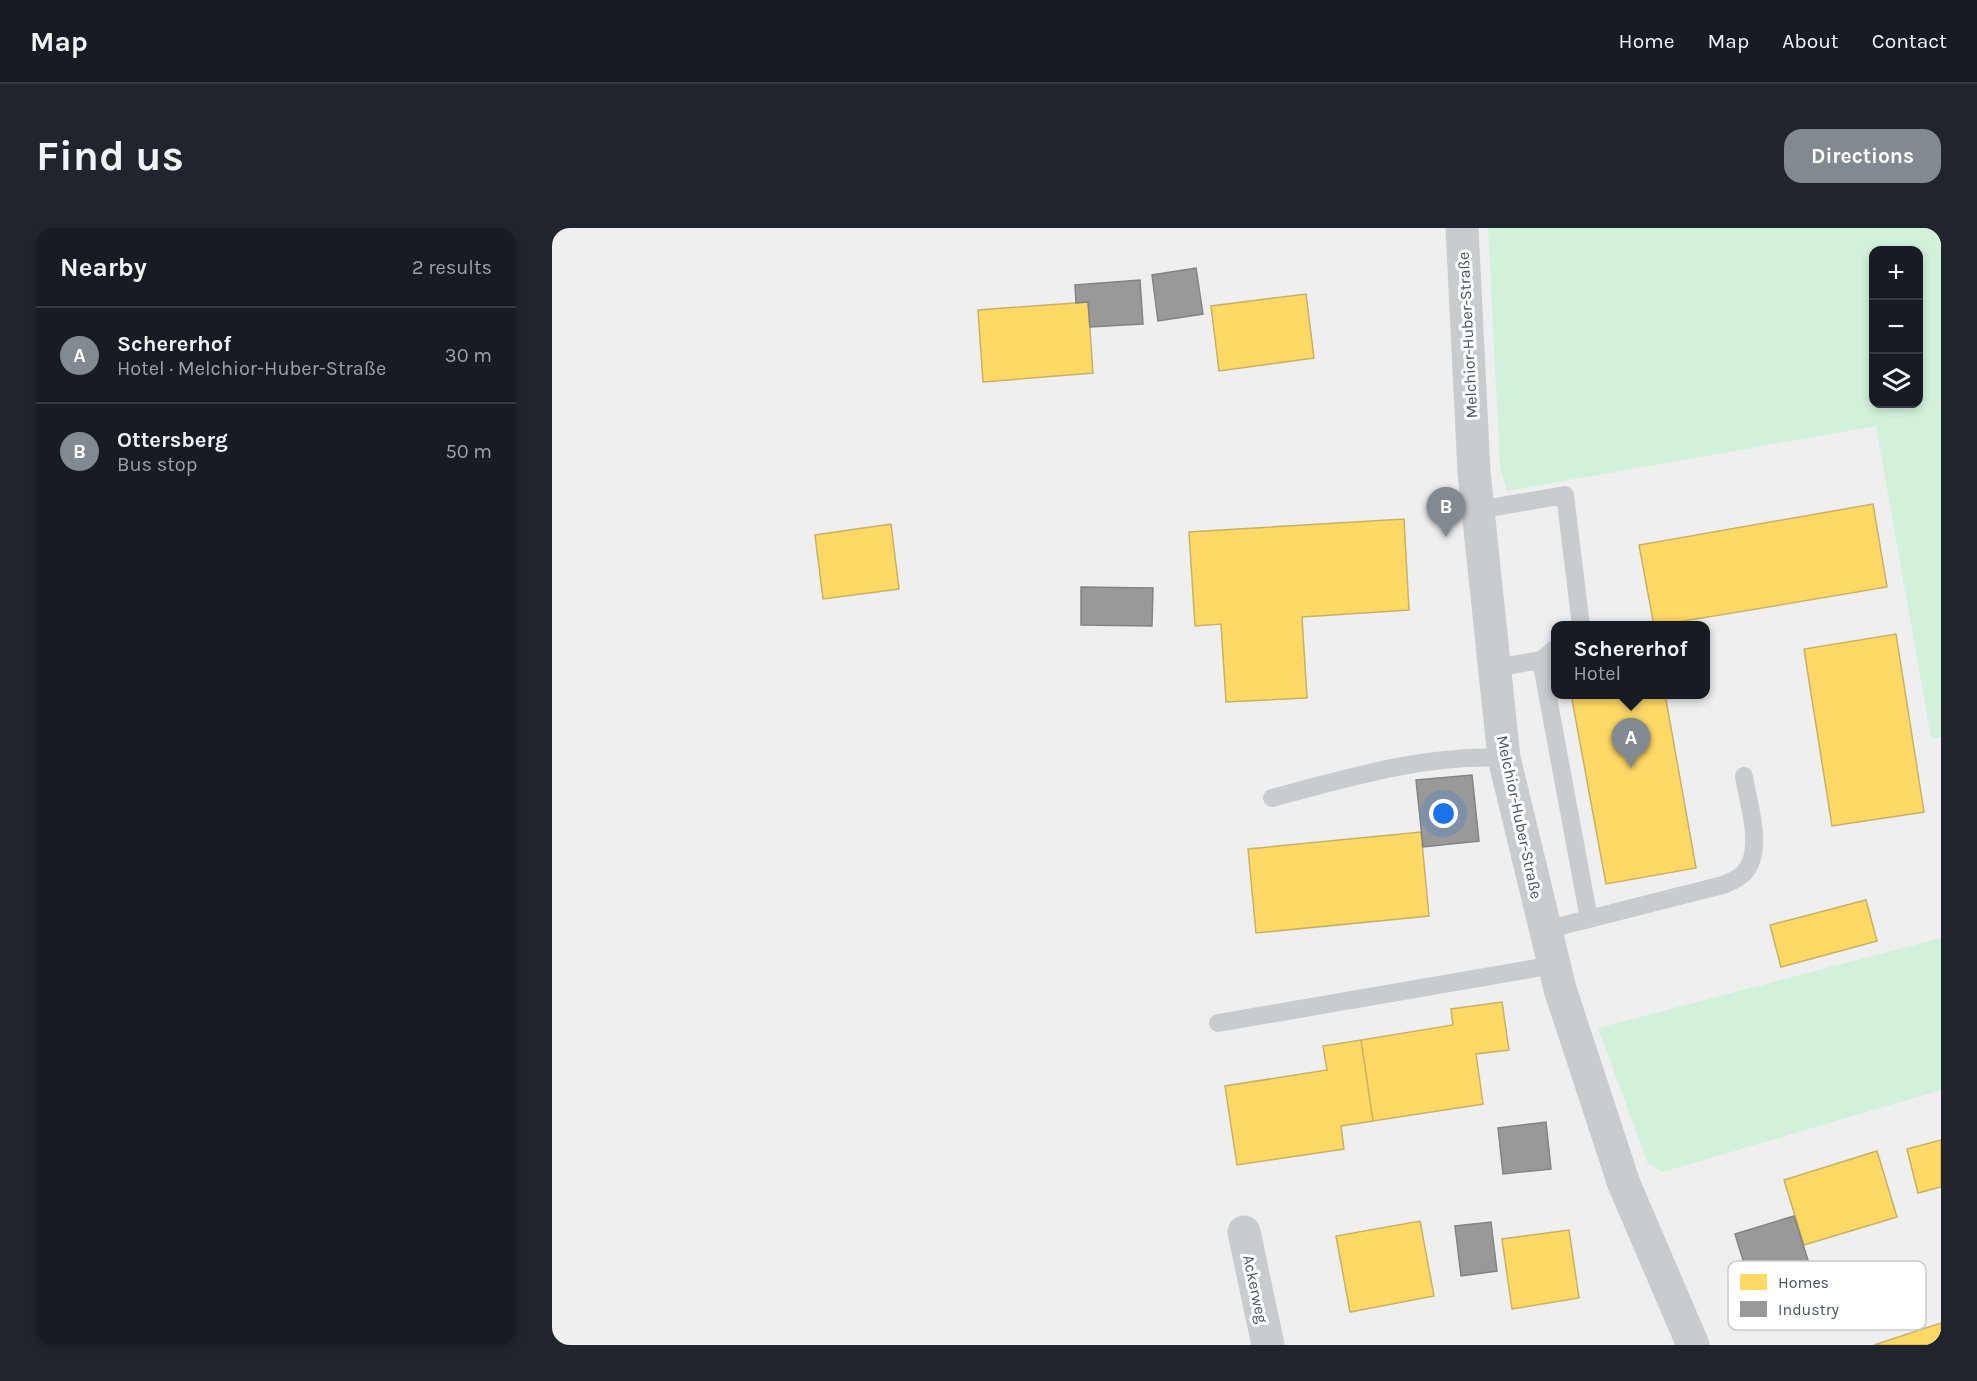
<!DOCTYPE html>
<html lang="en">
<head>
<meta charset="utf-8">
<style>
  body { margin:0; font-family:Karla,sans-serif; background:#20242c; color:#f1f3f6 }
  .controls { position:absolute; right:18px; top:18px; display:grid; overflow:hidden; border-radius:12px; box-shadow:0 3px 9px #0003 }
  .controls button { width:54px; height:54px; display:grid; place-items:center; padding:0; border:0; border-bottom:2px solid #363941; background:#171b24; color:#f1f3f6; font:30px sans-serif }
  .you { position:absolute; left:892px; top:586px; width:21px; height:21px; margin:-15px; border:4px solid #fff; border-radius:50%; background:#1a73e8; box-shadow:0 0 0 9px #1a73e833 }
  .badge { display:grid; place-items:center; width:39px; height:39px; border-radius:50%; background:#818a90; color:#fff; font-size:20px; font-weight:700 }
  .pin { position:absolute; translate:-50% -50px; filter:drop-shadow(0 2px 3px #0008) }
  .pin::after { content:''; position:absolute; top:32px; width:21px; height:18px; background:inherit; clip-path:polygon(0 0,100% 0,50% 100%) }
  .popup { position:absolute; left:999px; top:393px; width:159px; height:78px; box-sizing:border-box; display:grid; place-content:center; border-radius:12px; background:#171b24; filter:drop-shadow(0 2px 4px #0005); font-size:20px; white-space:nowrap; color:#9ea1a6 }
  .popup b { font-size:22px; color:#f1f3f6 }
  .popup::after { content:''; position:absolute; left:50%; top:100%; margin-left:-12px; border:12px solid transparent; border-top-color:#171b24 }
  .list { margin:0; padding:0; list-style:none }
  h2 { display:flex; justify-content:space-between; align-items:center; height:78px; margin:0; padding:0 24px; font-size:26px }
  h2 small { font-size:20px; font-weight:400; color:#9ea1a6 }
  .list li { display:grid; grid-template-columns:39px 1fr auto; gap:18px; align-items:center; box-sizing:border-box; height:96px; padding:0 24px; border-top:2px solid #363941 }
  .list b { display:block; font-size:22px; white-space:nowrap }
  .list p { margin:0; font-size:20px; white-space:nowrap; color:#9ea1a6 }
  .list em { font-size:20px; font-style:normal; color:#9ea1a6 }
  .icon { flex:none; width:33px; height:33px; fill:none; stroke:currentColor; stroke-width:2; stroke-linecap:round; stroke-linejoin:round }
  .map { position:relative; flex:none; width:1389px; height:1117px; overflow:hidden; border-radius:18px }
  header { display:flex; align-items:center; gap:36px; box-sizing:border-box; height:84px; padding:0 30px; background:#171b24; border-bottom:2px solid #363941 }
  header strong { font-size:28px }
  nav { display:flex; gap:33px; margin-inline-start:auto; font-size:21px }
  .intro { display:flex; align-items:center; justify-content:space-between; box-sizing:border-box; height:144px; padding:0 36px }
  h1 { margin:0; font-size:42px }
  .button { padding:15px 27px; border-radius:18px; background:#818a90; color:#fff; font-size:21px; font-weight:700 }
  main { display:flex; gap:36px; padding:0 36px }
  aside { flex:1; background:#171b24; border-radius:18px; box-shadow:0 3px 9px #0003 }
  .map>svg:first-child { display:block }
</style>
</head>
<body>
<header>
<strong>Map</strong>
<nav><a>Home</a><a>Map</a><a>About</a><a>Contact</a></nav>
</header>
<div class="intro"><h1>Find us</h1><a class="button">Directions</a></div>
<main>
<aside>
<h2>Nearby<small>2 results</small></h2>
<ul class="list">
<li><span class="badge">A</span><div><b>Schererhof</b><p>Hotel · Melchior-Huber-Straße</p></div><em>30 m</em></li>
<li><span class="badge">B</span><div><b>Ottersberg</b><p>Bus stop</p></div><em>50 m</em></li>
</ul>
</aside>
<div class="map">
<svg width="1389" height="1117" viewBox="0 0 1389 1117">
  <rect width="100%" height="100%" fill="#f0efef"/>
  <!-- green -->
  <path fill="#d1f1da" fill-rule="evenodd" d="M 936,0 L 1389,0 L 1389,510 L 1379,509 L 1324,198 L 955,263 L 948,239 ZM 1322,22 L 1366,22 L 1366,176 L 1322,176 Z
    M 1389,710 L 1389,862 L 1111,944 L 1096,936 L 1046,800 Z"/>
  <!-- homes -->
  <path fill="#ffd966" stroke="#c7b163" stroke-width="1.5" d="M 754,66 L 762,130 L 667,143 L 659,78 Z
    M 536,74 L 541,145 L 431,154 L 426,82 Z
    M 1321,276 L 1335,359 L 1102,398 L 1087,317 Z
    M 852,291 L 857,382 L 750,389 L 755,470 L 674,474 L 669,396 L 643,398 L 637,304 Z
    M 339,296 L 347,361 L 271,371 L 263,307 Z
    M 1344,406 L 1372,584 L 1280,598 L 1252,421 Z
    M 1019,466 L 1113,466 L 1144,640 L 1054,656 Z
    M 869,604 L 877,688 L 704,705 L 696,621 Z
    M 1314,672 L 1325,713 L 1229,739 L 1218,697 Z
    M 950,774 L 957,822 L 924,826 L 931,876 L 821,893 L 809,812 L 901,797 L 899,781 Z
    M 809,812 L 821,893 L 789,898 L 792,921 L 685,937 L 673,858 L 775,842 L 771,818 Z
    M 1389,912 L 1389,959 L 1366,965 L 1355,921 Z
    M 1325,923 L 1345,989 L 1252,1017 L 1232,952 Z
    M 868,993 L 882,1068 L 798,1084 L 784,1008 Z
    M 1017,1002 L 1027,1070 L 960,1081 L 950,1011 Z
    M 1389,1095 L 1389,1117 L 1322,1117 Z"/>
  <!-- industry -->
  <path fill="#999" stroke="#808487" stroke-width="1.5" d="M 644,40 L 651,86 L 606,93 L 600,47 Z
    M 588,52 L 591,96 L 538,99 L 536,74 L 524,75 L 523,57 Z
    M 529,359 L 601,360 L 600,398 L 529,397 Z
    M 920,547 L 927,613 L 871,619 L 864,552 Z
    M 994,894 L 999,941 L 951,946 L 946,900 Z
    M 1242,988 L 1262,1051 L 1202,1068 L 1183,1006 Z
    M 939,994 L 945,1043 L 909,1048 L 903,998 Z"/>
  <g fill="none" stroke-linecap="round" stroke-linejoin="round">
    <!-- service -->
    <path stroke="#c8ccce" stroke-width="18" d="M 926,282 L 1013,267 L 1029,398
      M 989,432 L 1004,420
      M 942,440 L 989,432 L 1037,691
      M 720,570 C 795,550 875,526 952,530
      M 993,702 L 1171,657 C 1178,654 1187,651 1192,645 C 1213,622 1196,576 1192,548
      M 666,795 L 1002,737"/>
    <!-- minor -->
    <path stroke="#c8ccce" stroke-width="33" d="M 692,1004 L 716,1117"/>
    <!-- tertiary -->
    <path stroke="#c8ccce" stroke-width="33" d="M 910,0 L 922,244 L 952,530 L 1008,761 L 1072,956 L 1141,1117"/>
  </g>
  <g text-anchor="middle" stroke-width="6" stroke-linejoin="round" paint-order="stroke">
    <!-- street labels -->
    <g font-size="16" fill="#45545d" stroke="#fff">
      <text transform="translate(915 107) rotate(-93)" y="6">Melchior-Huber-Straße</text>
      <text transform="translate(968 589) rotate(78)" y="6">Melchior-Huber-Straße</text>
      <text transform="translate(704 1061) rotate(78)" y="6">Ackerweg</text>
    </g>
  </g>
  <!-- legend -->
  <rect x="1176" y="1033" width="198" height="69" rx="9" fill="#fff" stroke="#c7ccce" stroke-width="1.5"/>
  <rect x="1188" y="1046" width="27" height="16" fill="#ffd966"/>
  <rect x="1188" y="1073" width="27" height="16" fill="#999"/>
  <g font-size="16" fill="#45545d">
    <text x="1226" y="1060">Homes</text>
    <text x="1226" y="1087">Industry</text>
  </g>
</svg>
<div class="controls">
<button>+</button>
<button>−</button>
<button><svg class="icon" aria-label="layers" viewBox="0 0 24 24"><path d="M12 4l9 5-9 5-9-5zM3 14l9 5 9-5"/></svg></button>
</div>
<div class="you"></div>
<div class="pin badge" style="left:1079px;top:540px">A</div>
<div class="popup"><b>Schererhof</b>Hotel</div>
<div class="pin badge" style="left:894px;top:309px">B</div>
</div>
</main>
</body>
</html>
